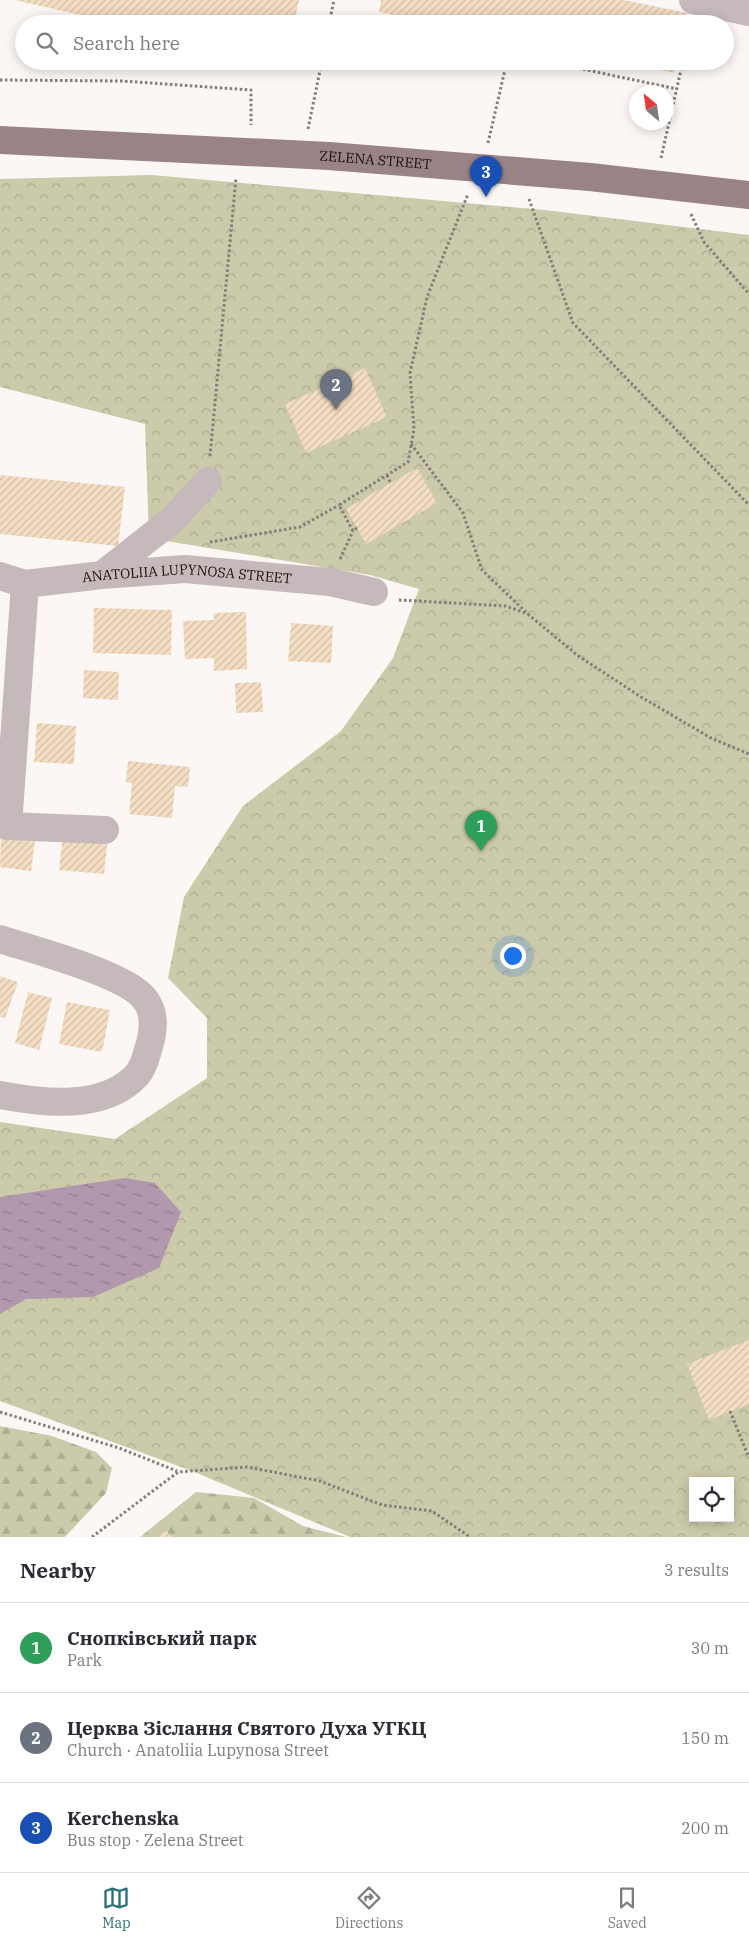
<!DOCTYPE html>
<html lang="en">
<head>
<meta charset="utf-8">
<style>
  body { margin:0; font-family:"IBM Plex Serif",serif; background:#f2f2f3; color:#2b2b33 }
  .controls { position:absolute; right:15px; bottom:15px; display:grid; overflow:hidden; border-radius:0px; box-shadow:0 2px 12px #0003 }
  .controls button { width:45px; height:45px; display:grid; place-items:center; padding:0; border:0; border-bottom:1px solid #e1e1e2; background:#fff; color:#2b2b33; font:25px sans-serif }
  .compass { position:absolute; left:629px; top:85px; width:45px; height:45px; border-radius:50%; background:#fff; box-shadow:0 2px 12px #0003; rotate:331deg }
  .you { position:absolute; left:512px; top:955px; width:18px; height:18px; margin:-12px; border:4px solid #fff; border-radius:50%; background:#1a73e8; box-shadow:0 0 0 8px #1a73e833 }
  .badge { display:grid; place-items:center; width:32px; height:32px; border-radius:50%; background:#267078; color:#fff; font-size:16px; font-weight:700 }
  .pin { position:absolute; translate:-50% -41px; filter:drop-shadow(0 1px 2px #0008) }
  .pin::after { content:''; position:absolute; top:26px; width:18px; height:15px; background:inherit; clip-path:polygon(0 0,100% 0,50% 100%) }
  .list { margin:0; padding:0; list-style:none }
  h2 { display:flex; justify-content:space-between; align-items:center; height:65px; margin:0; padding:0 20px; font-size:21px }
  h2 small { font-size:16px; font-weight:400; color:#7c7c81 }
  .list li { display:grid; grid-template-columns:32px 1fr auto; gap:15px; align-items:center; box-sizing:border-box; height:90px; padding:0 20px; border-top:1px solid #e1e1e2 }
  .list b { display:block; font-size:19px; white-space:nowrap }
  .list p { margin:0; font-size:16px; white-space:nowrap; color:#7c7c81 }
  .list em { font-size:16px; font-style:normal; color:#7c7c81 }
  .icon { flex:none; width:28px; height:28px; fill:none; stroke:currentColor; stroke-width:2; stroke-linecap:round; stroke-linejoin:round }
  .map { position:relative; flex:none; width:749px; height:1537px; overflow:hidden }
  .search { position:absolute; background:#fff; box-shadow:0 2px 12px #0003; left:15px; right:15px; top:15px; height:55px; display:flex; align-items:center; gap:12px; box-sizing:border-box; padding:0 18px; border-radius:28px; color:#7c7c81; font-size:19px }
  .sheet { height:335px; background:#fff }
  nav { display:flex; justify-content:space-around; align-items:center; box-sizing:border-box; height:70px; border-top:1px solid #e1e1e2; background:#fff; font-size:14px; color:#7c7c81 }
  nav a { display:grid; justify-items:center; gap:2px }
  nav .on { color:#267078 }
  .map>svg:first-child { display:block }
</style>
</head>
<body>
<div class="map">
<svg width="749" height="1537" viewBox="0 0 749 1537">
  <defs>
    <pattern id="forest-firs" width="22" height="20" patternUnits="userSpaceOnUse" patternTransform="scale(1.25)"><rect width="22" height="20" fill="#cbcaaa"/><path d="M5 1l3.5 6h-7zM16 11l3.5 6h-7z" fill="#aeac91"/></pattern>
    <pattern id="park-crowns" width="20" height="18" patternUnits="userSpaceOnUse" patternTransform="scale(1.25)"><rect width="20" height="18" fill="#cbcaaa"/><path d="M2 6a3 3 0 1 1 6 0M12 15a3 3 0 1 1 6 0" fill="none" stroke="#aeac91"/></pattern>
    <pattern id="water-ripples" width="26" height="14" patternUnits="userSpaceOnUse" patternTransform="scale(1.25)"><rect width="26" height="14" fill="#b298ad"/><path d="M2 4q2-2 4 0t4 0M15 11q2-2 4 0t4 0" fill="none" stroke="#907b8b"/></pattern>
    <pattern id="building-hatch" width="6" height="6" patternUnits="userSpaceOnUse" patternTransform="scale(1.25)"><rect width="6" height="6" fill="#f4dec3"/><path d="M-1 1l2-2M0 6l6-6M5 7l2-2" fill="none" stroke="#d1bda6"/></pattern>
  </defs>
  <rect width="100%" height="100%" fill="#fcf7f5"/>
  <!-- forest -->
  <path fill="url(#forest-firs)" d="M 0,1426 L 52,1436 L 96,1452 L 112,1468 L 106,1493 L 65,1537 L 0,1537 Z
    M 196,1492 L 254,1498 L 303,1526 L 346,1537 L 140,1537 Z"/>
  <!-- park -->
  <path fill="url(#park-crowns)" fill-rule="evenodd" d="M 152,175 L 545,210 L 749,235 L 749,1537 L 350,1537 L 192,1471 L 0,1401 L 0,1122 L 115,1139 L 207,1078 L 207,1018 L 168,978 L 184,897 L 243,806 L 341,731 L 393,658 L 419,589 L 370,575 L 149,538 L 145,424 L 0,387 L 0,179 ZM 693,1481 L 730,1481 L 730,1518 L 693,1518 Z"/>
  <!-- water -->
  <path fill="url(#water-ripples)" d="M 125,1178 L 155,1183 L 181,1212 L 159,1268 L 93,1297 L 26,1299 L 0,1314 L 0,1197 Z"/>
  <!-- building -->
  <path fill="url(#building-hatch)" d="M 15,0 L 299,0 L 294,24 L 119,24 Z
    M 381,0 L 624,0 L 687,13 L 685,24 L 437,24 L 379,12 Z
    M 620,61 L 677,61 L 674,73 Z
    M 365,368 L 387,417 L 306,453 L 285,404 Z
    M 417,468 L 437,503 L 366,544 L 346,509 Z
    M 0,475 L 125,487 L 118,546 L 0,534 Z
    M 94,608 L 172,610 L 171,655 L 93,653 Z
    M 246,612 L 247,669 L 214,671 L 214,658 L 185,659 L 183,621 L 214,620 L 213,613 Z
    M 291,623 L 333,626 L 331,663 L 288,661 Z
    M 84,670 L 119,672 L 118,700 L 83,698 Z
    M 261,682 L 263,712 L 236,713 L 235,683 Z
    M 37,723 L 76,726 L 74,764 L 34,762 Z
    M 128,761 L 190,767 L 188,787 L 175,786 L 172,818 L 129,814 L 132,783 L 126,782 Z
    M 63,833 L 108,837 L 104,874 L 59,870 Z
    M 1,836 L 35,841 L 31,871 L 0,867 Z
    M 0,976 L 18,982 L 5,1018 L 0,1017 Z
    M 28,992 L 52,998 L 39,1050 L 15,1043 Z
    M 67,1002 L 110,1010 L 102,1052 L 59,1044 Z
    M 749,1340 L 749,1404 L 709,1420 L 687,1364 Z
    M 167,1531 L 171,1537 L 157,1537 Z"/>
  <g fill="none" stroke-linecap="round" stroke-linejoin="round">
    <!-- path -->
    <path stroke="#847d7a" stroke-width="3" stroke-dasharray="2.5 2.5" stroke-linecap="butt" d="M 329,24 L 334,0
      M 544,61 L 677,89
      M 0,80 L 122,81 L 251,90 L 251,125
      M 308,129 L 322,61
      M 488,143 L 507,61
      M 661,158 L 683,61
      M 529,199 L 573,323 L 749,505
      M 691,214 L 704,242 L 749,294
      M 411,444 L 463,513 L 482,570 L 529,615 L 577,655 L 641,697 L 711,738 L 749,754
      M 210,456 L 236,178
      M 387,475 L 391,484
      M 357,528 L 353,531 L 339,505 L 408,462 L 414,430 L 410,373 L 427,297 L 468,194
      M 210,542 L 300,527 L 339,505
      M 340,559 L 353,531
      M 399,600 L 506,606 L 528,614
      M 730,1411 L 749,1458
      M 0,1412 L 119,1448 L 177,1471
      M 92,1537 L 178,1472 L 247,1467 L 320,1481 L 382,1505 L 432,1511 L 470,1537"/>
    <!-- minor -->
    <g stroke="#c5b9bb" stroke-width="28">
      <path d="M 693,0 L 749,12"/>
      <path d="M 102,575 L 172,520 L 208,481"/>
      <path id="s1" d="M 0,576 L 25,584 L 102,575 L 185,569 L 330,582 L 374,592"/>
      <path d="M 0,824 L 8,826 L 25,584"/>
      <path d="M 8,826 L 105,830"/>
      <path d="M 0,939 C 33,950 122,973 143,997 C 155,1010 154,1028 150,1043 C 147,1053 144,1067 137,1075 C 104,1111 42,1103 0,1095"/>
    </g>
    <!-- major -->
    <path stroke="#998387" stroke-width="28" id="s2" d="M 0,140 L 329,156 L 590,177 L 749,195"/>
  </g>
  <g text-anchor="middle" stroke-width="5" stroke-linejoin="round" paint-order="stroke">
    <!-- street labels -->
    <g font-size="14" fill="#1a110e" stroke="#fff">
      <text dy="5" stroke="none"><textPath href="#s2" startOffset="376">ZELENA STREET</textPath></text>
      <text dy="5" stroke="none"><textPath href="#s1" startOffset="189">ANATOLIIA LUPYNOSA STREET</textPath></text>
    </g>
  </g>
</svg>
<div class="controls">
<button><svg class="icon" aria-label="locate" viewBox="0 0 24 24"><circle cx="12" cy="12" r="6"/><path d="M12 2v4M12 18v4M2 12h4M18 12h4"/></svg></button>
</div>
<svg class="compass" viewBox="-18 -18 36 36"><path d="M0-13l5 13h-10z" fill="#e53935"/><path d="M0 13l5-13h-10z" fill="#7c7c81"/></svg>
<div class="you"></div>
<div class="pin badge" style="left:481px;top:851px;background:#2e9e5b">1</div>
<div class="pin badge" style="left:336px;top:410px;background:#6b7280">2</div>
<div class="pin badge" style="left:486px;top:197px;background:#1a4fb4">3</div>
<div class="search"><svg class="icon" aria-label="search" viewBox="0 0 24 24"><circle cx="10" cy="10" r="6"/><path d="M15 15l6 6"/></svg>Search here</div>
</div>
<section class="sheet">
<h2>Nearby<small>3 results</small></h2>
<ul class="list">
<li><span class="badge" style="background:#2e9e5b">1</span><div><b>Снопківський парк</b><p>Park</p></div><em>30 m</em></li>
<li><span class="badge" style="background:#6b7280">2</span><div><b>Церква Зіслання Святого Духа УГКЦ</b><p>Church · Anatoliia Lupynosa Street</p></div><em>150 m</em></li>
<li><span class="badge" style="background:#1a4fb4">3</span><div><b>Kerchenska</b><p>Bus stop · Zelena Street</p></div><em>200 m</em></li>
</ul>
</section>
<nav>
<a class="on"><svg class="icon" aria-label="map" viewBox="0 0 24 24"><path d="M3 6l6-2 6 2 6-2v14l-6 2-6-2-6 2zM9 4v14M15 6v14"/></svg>Map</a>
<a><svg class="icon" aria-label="directions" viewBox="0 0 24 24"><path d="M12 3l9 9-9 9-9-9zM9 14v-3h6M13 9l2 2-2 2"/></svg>Directions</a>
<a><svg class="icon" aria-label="saved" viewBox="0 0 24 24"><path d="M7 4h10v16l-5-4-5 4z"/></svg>Saved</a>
</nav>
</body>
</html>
